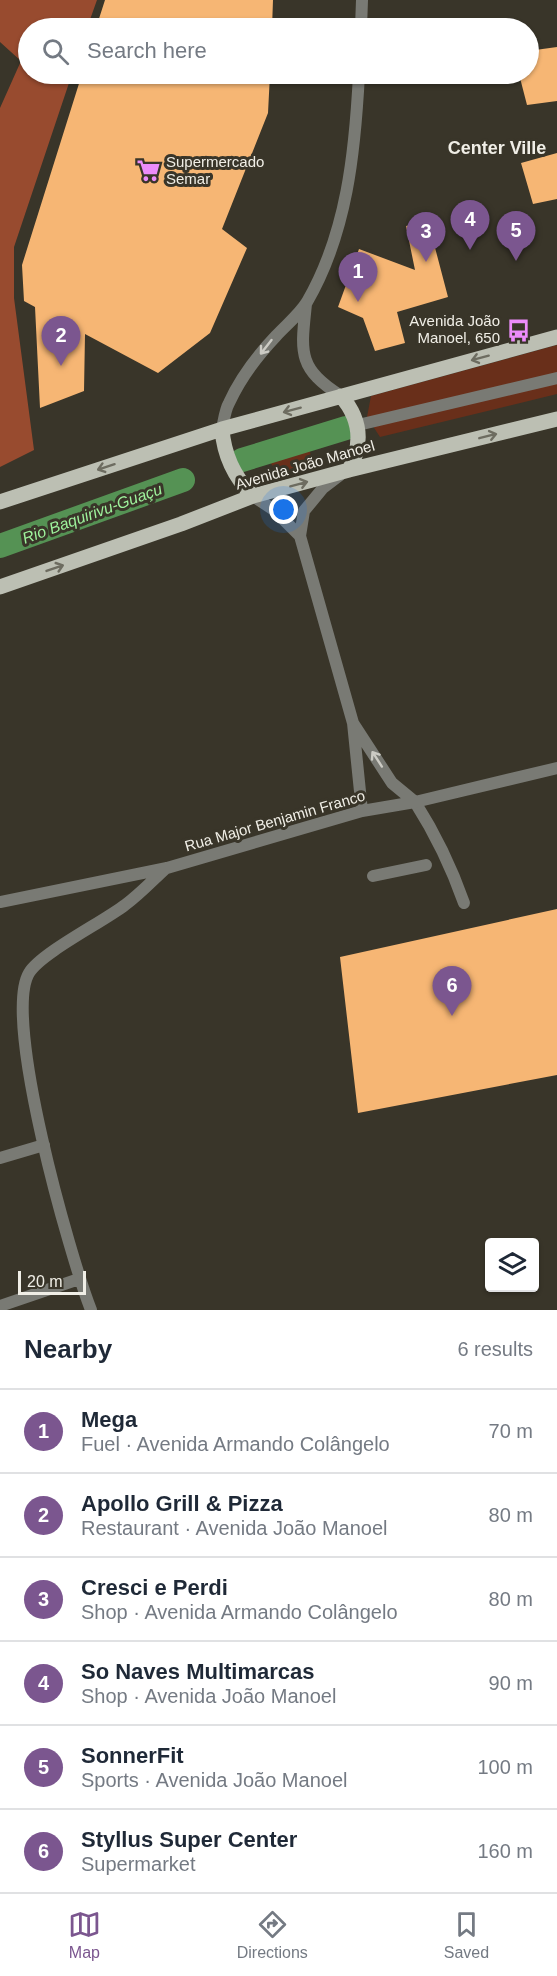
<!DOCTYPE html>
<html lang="en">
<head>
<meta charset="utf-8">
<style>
  body { margin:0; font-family:Arial,sans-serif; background:#f2f2f3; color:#1f2937 }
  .controls { position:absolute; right:18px; bottom:18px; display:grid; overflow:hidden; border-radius:6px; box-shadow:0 2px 4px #0004 }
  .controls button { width:54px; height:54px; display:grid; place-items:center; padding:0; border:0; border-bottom:2px solid #e0e1e3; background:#fff; color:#1f2937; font:30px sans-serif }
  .scale { position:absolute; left:18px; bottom:15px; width:68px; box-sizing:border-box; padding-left:6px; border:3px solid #f0eee6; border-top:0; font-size:16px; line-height:21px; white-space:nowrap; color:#f0eee6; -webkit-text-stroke:4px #393529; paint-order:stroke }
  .you { position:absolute; left:284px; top:510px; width:21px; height:21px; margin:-15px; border:4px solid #fff; border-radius:50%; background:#1a73e8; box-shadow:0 0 0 9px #1a73e833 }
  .badge { display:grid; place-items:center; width:39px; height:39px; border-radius:50%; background:#7b568f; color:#fff; font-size:20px; font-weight:700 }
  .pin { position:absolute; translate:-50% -50px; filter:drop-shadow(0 2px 3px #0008) }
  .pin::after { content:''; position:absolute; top:32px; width:21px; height:18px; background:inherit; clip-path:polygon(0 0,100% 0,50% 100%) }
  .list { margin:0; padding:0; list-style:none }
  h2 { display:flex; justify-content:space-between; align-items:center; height:78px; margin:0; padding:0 24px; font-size:26px }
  h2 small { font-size:20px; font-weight:400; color:#747a83 }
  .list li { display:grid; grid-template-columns:39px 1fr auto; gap:18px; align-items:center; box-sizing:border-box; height:84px; padding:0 24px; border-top:2px solid #e0e1e3 }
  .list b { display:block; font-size:22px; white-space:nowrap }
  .list p { margin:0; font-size:20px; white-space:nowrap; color:#747a83 }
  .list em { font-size:20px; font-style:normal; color:#747a83 }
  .icon { flex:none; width:33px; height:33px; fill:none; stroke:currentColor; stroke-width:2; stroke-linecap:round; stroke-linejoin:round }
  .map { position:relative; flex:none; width:557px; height:1310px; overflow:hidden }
  .search { position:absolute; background:#fff; box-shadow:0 2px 4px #0004; left:18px; right:18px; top:18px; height:66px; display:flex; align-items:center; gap:15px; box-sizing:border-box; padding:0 21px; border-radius:33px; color:#747a83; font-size:22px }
  .sheet { height:582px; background:#fff }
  nav { display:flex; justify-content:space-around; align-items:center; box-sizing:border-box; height:84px; border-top:2px solid #e0e1e3; background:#fff; font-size:16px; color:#747a83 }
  nav a { display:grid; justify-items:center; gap:3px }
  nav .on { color:#7b568f }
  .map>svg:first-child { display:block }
</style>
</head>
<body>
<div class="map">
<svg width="557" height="1310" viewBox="0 0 557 1310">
  <rect width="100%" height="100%" fill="#393529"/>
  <!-- green -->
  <path fill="#692f1a" d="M 557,345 L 557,394 L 380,437 L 367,417 L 371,396 Z
    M 306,437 L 313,463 L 279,474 L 269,461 L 271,445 Z"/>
  <!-- forest -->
  <path fill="#984b2f" d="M 0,0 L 97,0 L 87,28 L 28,28 L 28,74 L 72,74 L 14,247 L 14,298 L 34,450 L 0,467 L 0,108 L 21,61 L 0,42 Z"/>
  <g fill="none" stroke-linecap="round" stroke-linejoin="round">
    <!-- canal -->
    <path stroke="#559254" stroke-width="24" d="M 242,460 L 346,428
      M 0,546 L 183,480"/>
  </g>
  <!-- building -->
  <path fill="#f6b674" d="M 105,0 L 273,0 L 272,28 L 96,28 Z
    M 557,47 L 557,101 L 527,105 L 519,74 L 528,74 L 528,51 Z
    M 82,74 L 270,74 L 268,113 L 222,229 L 247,248 L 210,333 L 158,373 L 85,334 L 84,391 L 40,408 L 35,307 L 24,301 L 22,265 Z
    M 557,153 L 557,199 L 533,204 L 521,163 Z
    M 428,221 L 448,297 L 397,312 L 405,343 L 375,351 L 363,318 L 338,307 L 359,249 L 415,270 L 406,226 Z
    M 557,909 L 557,1075 L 358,1113 L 340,957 Z"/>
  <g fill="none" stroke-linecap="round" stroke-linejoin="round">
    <!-- service -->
    <path stroke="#797a74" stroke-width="12" d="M 415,802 C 436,835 451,866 464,903
      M 373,876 L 426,865"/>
    <!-- pedestrian -->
    <path stroke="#797a74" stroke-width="12" d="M 358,425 L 557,378"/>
    <!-- minor -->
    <path stroke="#797a74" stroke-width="12" d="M 340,475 L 323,488 L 304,511 L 300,536 L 353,723
      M 253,496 L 274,510 L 300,536
      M 362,811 L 353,723 L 392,783 L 415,802
      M 0,902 L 167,868 L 362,811 L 415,802 L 557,768
      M 0,1158 L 44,1145
      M 0,1306 L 79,1279
      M 91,1310 C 70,1256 2,1018 29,973 C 41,953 103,922 125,905 C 140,894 153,880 166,868"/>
    <!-- tertiary -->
    <path stroke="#797a74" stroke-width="12" d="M 361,28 L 362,0
      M 306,304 C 301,352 297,368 341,396
      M 222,429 C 224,420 225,410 229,403 C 240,379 258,355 276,336 C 286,325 299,315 307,302 C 347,233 355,152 359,74"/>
    <!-- primary -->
    <path stroke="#bcbfb3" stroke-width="15" d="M 341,396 C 361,419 363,444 349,470
      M 222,429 C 224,456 234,477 253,496
      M 0,502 L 222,429 L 557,337
      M 0,587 L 181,524 L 253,496 L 349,470 L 557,419"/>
  </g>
  <!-- one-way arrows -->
  <defs><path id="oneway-shaft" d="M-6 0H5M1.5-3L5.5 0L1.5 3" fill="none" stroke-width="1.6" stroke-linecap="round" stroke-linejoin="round" transform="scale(1.5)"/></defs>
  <g stroke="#cccbc4">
    <use href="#oneway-shaft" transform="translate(266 347) rotate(128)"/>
    <use href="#oneway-shaft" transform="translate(377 759) rotate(-123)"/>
  </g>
  <g stroke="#6d6c60">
    <use href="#oneway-shaft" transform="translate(480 358) rotate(165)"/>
    <use href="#oneway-shaft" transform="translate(292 410) rotate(165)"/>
    <use href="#oneway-shaft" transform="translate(488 436) rotate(-14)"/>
    <use href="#oneway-shaft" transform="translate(106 467) rotate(162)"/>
    <use href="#oneway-shaft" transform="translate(299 484) rotate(-15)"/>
    <use href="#oneway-shaft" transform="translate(55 568) rotate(-19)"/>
  </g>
  <!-- icons -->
  <defs>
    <symbol id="supermarket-bare" viewBox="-9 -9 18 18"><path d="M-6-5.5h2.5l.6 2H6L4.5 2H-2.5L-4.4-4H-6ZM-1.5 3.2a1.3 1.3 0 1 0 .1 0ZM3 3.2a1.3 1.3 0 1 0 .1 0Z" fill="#ec8cfa" stroke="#393529" stroke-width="2.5" paint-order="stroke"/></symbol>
    <symbol id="bus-bare" viewBox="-9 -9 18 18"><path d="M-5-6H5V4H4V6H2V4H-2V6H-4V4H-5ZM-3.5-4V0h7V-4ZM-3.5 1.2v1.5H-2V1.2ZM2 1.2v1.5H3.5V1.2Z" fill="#ec8cfa" stroke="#393529" stroke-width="2.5" paint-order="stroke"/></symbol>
  </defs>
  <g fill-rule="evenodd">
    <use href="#supermarket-bare" x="132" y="154" width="33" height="33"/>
    <use href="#bus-bare" x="502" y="314" width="33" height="33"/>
  </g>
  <g text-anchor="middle" stroke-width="6" stroke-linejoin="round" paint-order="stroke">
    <!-- poi labels -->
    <g font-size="15" fill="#f0eee6" stroke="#393529" text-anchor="start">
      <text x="166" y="167">Supermercado<tspan x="166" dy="17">Semar</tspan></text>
      <text x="500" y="326" text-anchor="end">Avenida João<tspan x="500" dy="17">Manoel, 650</tspan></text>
    </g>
    <!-- street labels -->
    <g font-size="15" fill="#f0eee6" stroke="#393529">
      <text transform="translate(305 465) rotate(-16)" y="5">Avenida João Manoel</text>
      <text transform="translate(275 821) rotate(-16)" y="5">Rua Major Benjamin Franco</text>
    </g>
    <!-- water labels -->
    <g font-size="16" font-style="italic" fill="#9ef29c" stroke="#393529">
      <text transform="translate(92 513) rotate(-20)" y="6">Rio Baquirivu-Guaçu</text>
    </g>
    <!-- quarter labels -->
    <g font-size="18" font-weight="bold" fill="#f0eee6" stroke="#393529">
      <text x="497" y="154">Center Ville</text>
    </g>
  </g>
</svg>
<div class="controls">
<button><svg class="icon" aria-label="layers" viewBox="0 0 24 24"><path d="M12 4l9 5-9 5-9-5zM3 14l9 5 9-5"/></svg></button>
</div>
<div class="scale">20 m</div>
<div class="you"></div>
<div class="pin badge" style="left:358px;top:302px">1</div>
<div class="pin badge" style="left:61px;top:366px">2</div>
<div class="pin badge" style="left:426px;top:262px">3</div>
<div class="pin badge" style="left:470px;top:250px">4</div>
<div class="pin badge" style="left:516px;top:261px">5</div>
<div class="pin badge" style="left:452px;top:1016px">6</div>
<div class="search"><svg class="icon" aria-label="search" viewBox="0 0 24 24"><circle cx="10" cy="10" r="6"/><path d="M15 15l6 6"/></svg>Search here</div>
</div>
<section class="sheet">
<h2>Nearby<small>6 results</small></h2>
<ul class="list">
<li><span class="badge">1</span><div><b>Mega</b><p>Fuel · Avenida Armando Colângelo</p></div><em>70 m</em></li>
<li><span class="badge">2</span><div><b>Apollo Grill &amp; Pizza</b><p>Restaurant · Avenida João Manoel</p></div><em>80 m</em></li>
<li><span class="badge">3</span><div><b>Cresci e Perdi</b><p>Shop · Avenida Armando Colângelo</p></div><em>80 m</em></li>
<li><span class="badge">4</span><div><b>So Naves Multimarcas</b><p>Shop · Avenida João Manoel</p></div><em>90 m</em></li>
<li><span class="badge">5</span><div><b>SonnerFit</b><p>Sports · Avenida João Manoel</p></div><em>100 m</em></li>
<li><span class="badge">6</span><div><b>Styllus Super Center</b><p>Supermarket</p></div><em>160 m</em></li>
</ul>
</section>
<nav>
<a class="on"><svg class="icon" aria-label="map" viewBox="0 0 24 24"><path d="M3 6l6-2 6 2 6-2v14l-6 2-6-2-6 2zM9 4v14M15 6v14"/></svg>Map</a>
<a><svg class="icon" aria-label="directions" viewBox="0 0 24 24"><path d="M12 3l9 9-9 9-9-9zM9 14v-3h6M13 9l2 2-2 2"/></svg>Directions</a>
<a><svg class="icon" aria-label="saved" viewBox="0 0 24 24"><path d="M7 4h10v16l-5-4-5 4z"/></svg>Saved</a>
</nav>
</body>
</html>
